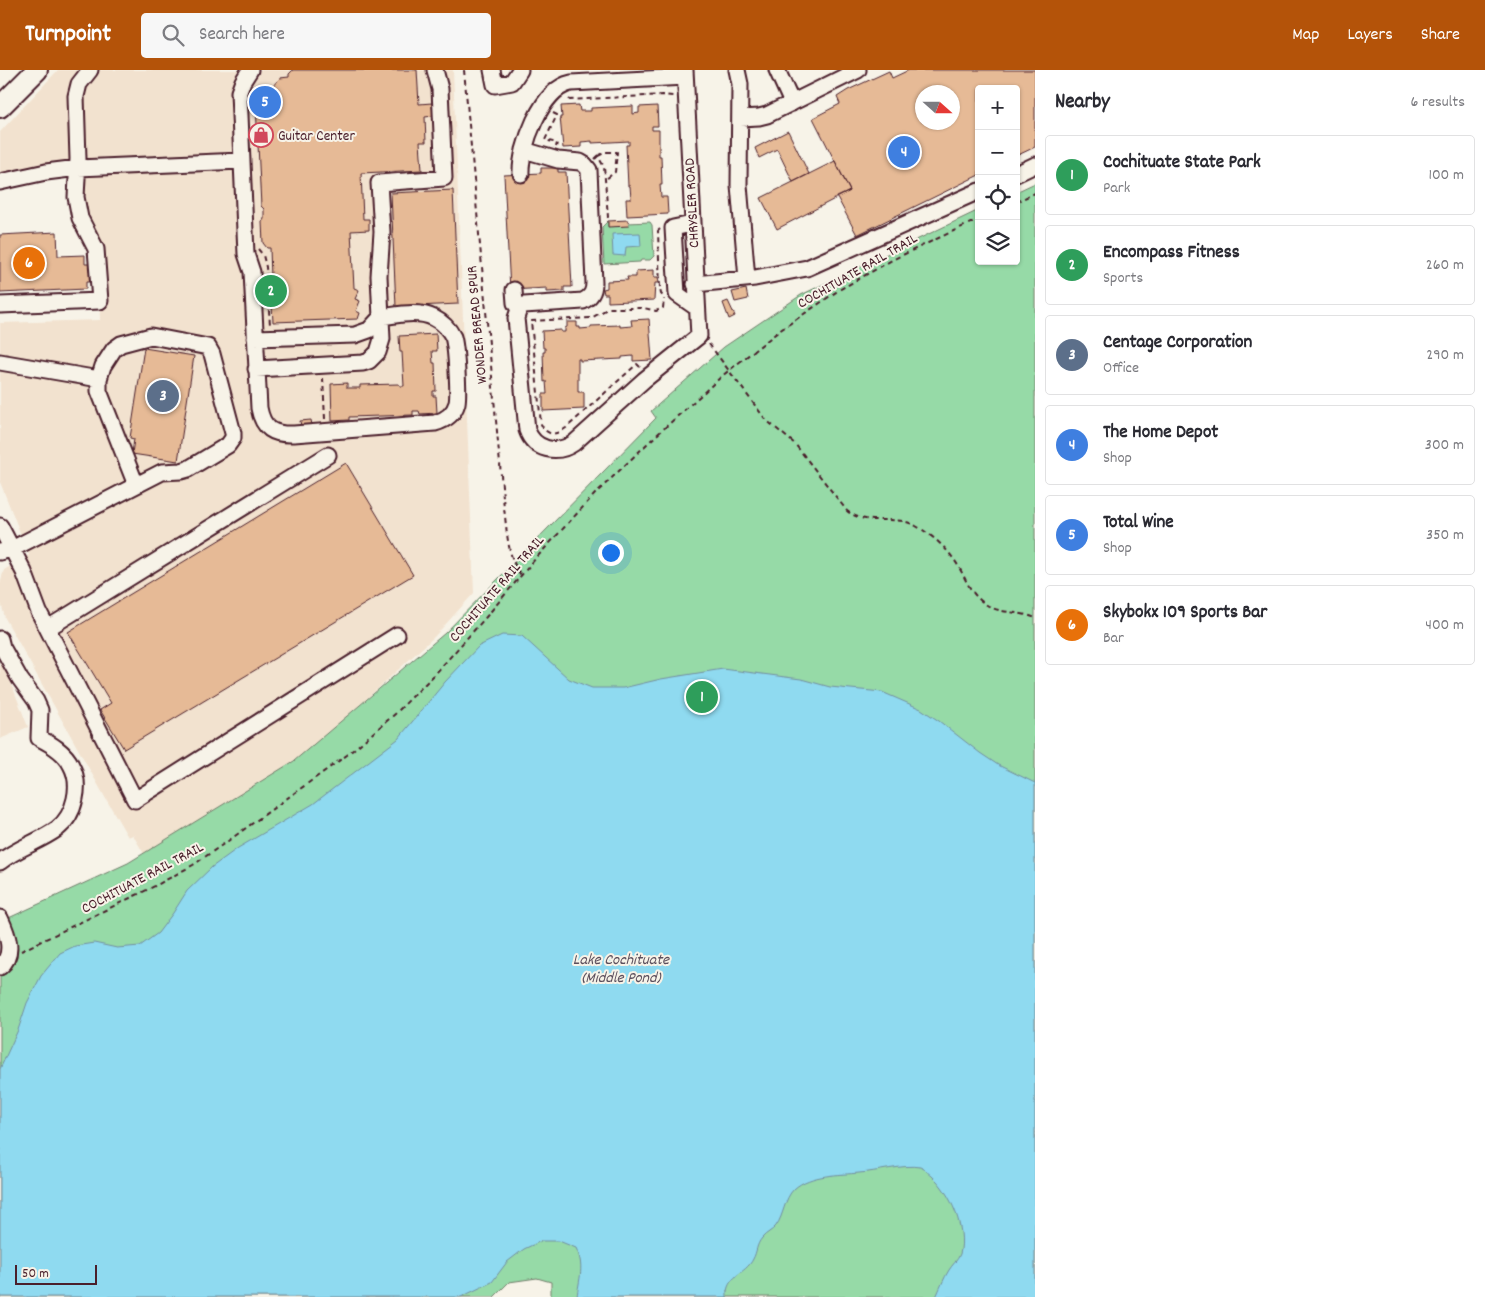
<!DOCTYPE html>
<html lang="en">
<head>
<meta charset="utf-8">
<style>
  body { margin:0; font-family:Dekko,sans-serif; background:#f7f7f7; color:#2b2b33 }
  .controls { position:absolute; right:15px; top:15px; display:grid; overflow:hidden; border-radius:5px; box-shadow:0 1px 4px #0004 }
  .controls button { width:45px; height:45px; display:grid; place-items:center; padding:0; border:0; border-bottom:1px solid #e1e1e2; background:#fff; color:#2b2b33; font:25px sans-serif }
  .compass { position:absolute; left:915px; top:15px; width:45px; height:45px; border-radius:50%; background:#fff; box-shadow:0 1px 4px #0004; rotate:111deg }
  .scale { position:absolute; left:15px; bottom:12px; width:82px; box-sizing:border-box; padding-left:5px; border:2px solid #4a1f2b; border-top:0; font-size:14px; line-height:18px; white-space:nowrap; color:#4a1f2b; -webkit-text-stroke:4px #f7f3e8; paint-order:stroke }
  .you { position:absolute; left:610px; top:482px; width:18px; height:18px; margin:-12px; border:4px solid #fff; border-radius:50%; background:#1a73e8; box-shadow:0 0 0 8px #1a73e833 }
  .badge { display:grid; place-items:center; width:32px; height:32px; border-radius:50%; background:#b45309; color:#fff; font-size:16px; font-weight:700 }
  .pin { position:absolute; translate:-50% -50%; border:2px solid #fff; box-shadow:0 1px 5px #0006 }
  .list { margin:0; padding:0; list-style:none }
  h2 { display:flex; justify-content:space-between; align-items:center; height:65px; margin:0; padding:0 20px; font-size:21px }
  h2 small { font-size:16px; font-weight:400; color:#7c7c81 }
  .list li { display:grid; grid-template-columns:32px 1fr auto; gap:15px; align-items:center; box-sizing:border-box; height:80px; margin:0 10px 10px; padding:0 10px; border:1px solid #e1e1e2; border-radius:5px }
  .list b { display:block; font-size:19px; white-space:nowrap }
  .list p { margin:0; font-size:16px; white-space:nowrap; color:#7c7c81 }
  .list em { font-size:16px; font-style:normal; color:#7c7c81 }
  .icon { flex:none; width:28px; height:28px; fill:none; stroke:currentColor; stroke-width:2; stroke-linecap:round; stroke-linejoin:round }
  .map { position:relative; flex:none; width:1035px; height:1227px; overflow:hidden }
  header { display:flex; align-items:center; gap:30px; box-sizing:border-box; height:70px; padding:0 25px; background:#b45309; color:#fff }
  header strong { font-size:24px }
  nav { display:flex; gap:28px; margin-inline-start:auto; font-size:18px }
  .search { width:350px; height:45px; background:#f7f7f7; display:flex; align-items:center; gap:12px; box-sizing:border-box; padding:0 18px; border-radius:5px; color:#7c7c81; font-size:19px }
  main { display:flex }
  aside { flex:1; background:#fff }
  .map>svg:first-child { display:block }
</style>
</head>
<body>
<header>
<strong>Turnpoint</strong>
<div class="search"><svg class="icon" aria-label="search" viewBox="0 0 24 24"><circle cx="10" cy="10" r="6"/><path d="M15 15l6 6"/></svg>Search here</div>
<nav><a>Map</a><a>Layers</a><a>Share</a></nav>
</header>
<main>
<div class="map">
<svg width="1035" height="1227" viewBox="0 0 1035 1227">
  <rect width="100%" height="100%" fill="#f7f3e8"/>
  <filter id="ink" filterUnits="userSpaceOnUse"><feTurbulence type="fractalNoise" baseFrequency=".02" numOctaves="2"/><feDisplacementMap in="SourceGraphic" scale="10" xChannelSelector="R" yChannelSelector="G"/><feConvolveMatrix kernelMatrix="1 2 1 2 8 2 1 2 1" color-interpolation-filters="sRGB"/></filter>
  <g filter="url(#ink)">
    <!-- built -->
    <path fill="#f2e2cf" d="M 58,0 L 453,0 L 474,523 L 434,567 L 313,678 L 241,732 L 147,789 L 133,765 L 128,767 L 106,729 L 5,548 L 0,529 L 0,513 L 4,500 L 29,485 L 0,412 L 0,253 L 100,250 L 98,185 L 84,156 L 78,98 L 0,112 L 0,62 Z
      M 0,584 L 28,657 L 0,669 Z"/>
    <!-- green -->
    <path fill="#96daa7" stroke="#707c69" d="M 1035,113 L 1035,1227 L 551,1227 L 551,1212 L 537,1208 L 509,1212 L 494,1227 L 0,1227 L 0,852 L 128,793 L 294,691 L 445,563 L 656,348 L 651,341 L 724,277 L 801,225 L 979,140 L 979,191 L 1016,191 L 1016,122 Z
      M 608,151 L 608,156 L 628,153 L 650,152 L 652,155 L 654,186 L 650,190 L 641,190 L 640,192 L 604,194 L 602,157 Z"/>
    <!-- water -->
    <path fill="#8fdaf0" stroke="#738fa1" d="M 640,163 L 641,176 L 626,177 L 625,186 L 613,185 L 612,164 Z
      M 502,565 L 522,566 L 569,609 L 592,618 L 623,618 L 661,609 L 723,599 L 801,609 L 830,617 L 882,622 L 921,639 L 939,651 L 980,683 L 998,695 L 1035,713 L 1035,1227 L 936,1227 C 940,1218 944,1208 949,1200 C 952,1195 958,1190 960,1184 C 967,1159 950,1122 932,1106 C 928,1103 924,1098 920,1097 C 903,1094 877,1102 859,1103 C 840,1105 810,1104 794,1119 C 784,1129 784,1145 776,1156 C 772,1161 766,1163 762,1168 C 756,1175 757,1182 753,1189 C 746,1204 725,1206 727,1227 L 577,1227 C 579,1208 585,1197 576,1178 L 559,1171 L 541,1171 L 524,1179 L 507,1192 L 492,1212 L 461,1227 L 0,1227 L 0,999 L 18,960 L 27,933 L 41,906 L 60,883 L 75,876 L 94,873 L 117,878 L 140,876 L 158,863 L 173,843 L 187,821 L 212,797 L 238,778 L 313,734 L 398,669 L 445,612 L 479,576 Z"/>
    <!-- building -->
    <path fill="#e6ba96" stroke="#4a1f2b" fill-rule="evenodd" d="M 293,0 L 417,0 L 419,34 L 432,33 L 433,46 L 425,47 L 426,72 L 420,72 L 422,100 L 361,103 L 363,149 L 369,149 L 369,160 L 351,161 L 354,218 L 359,220 L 355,229 L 360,231 L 356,241 L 360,243 L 358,249 L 273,252 L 272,235 L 266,235 L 265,209 L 271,208 L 270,178 L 267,178 L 263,173 L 262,152 L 264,149 L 264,139 L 261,136 L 256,34 L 280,8 L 289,7 L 289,4 Z
      M 909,0 L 1035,0 L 1035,77 L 1016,86 L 1016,19 L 979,19 L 979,105 L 857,165 L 837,127 L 850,121 L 813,48 L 840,34 L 837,27 L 848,20 L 889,1 L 892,8 ZM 922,22 L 952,22 L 952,52 L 922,52 Z
      M 579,35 L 580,41 L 591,41 L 591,38 L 633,36 L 633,44 L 639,43 L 639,37 L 657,36 L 658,56 L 652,56 L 652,60 L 659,60 L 659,86 L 661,86 L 662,115 L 660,115 L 661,127 L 667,127 L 668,144 L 627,146 L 626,129 L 631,129 L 630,116 L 628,116 L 626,75 L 629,75 L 629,71 L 592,73 L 592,71 L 581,72 L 581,77 L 563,78 L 560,47 L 562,47 L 561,36 Z
      M 788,61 L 809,104 L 793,112 L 777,79 L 759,88 L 755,78 Z
      M 835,91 L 850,121 L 777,159 L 761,128 Z
      M 541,98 L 558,98 L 558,102 L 566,102 L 572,217 L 564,217 L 564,221 L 547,222 L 547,218 L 510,220 L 504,105 L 541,103 Z
      M 453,120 L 458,234 L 396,237 L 391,123 Z
      M 628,150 L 629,156 L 608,157 L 608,151 Z
      M 57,162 L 58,186 L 85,185 L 85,194 L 90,194 L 91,212 L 86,212 L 86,219 L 0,223 L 0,165 Z
      M 654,200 L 654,207 L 658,207 L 659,213 L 655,213 L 654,230 L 608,232 L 608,224 L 604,224 L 603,219 L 607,218 L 607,211 L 628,210 L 627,207 L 636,207 L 636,201 Z
      M 746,219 L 748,229 L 735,232 L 732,222 Z
      M 728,231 L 735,246 L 729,249 L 723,233 Z
      M 649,249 L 652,290 L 633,291 L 633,286 L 622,287 L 622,289 L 580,291 L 580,289 L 578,289 L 578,322 L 584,322 L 584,339 L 543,341 L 543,324 L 547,324 L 546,311 L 544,312 L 543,282 L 545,282 L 545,278 L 543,278 L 542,261 L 561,260 L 561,262 L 565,262 L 565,258 L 567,257 L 567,252 L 577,252 L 577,257 L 580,257 L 580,259 L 591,258 L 591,256 L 620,255 L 620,257 L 632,256 L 631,250 Z
      M 436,264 L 437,281 L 432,281 L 433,293 L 435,293 L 436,321 L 433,321 L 433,326 L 436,326 L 437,343 L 420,344 L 419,341 L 413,341 L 413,345 L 349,347 L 349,350 L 332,351 L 331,314 L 347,313 L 347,318 L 360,318 L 360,315 L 399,314 L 400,316 L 404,316 L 402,282 L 400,282 L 399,266 Z
      M 144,278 L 194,286 L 178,391 L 132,384 L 134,369 L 130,368 Z
      M 311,350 L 312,355 L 301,356 L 300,351 Z
      M 346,393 L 413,505 L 124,679 L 100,640 L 111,633 L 68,562 Z"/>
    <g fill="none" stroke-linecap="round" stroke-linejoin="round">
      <defs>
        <path id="minor" d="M 250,0 L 243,11 L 239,22 L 246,184 L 252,202 L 259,338 C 263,359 273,365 294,364 L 435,353 C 446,350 454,344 457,333 C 459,323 456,276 453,267 C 449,259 442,252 434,248 C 418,240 398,245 381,247
          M 492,0 L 495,15 L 512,12 L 520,0
          M 737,0 L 740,14 L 739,115 L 747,209
          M 777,0 L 792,33
          M 740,48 L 759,47 L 767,45 L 858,0
          M 524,80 L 558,90 L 580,92 L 585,95 L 589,100 L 594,213 C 594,222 591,227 583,231 L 524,235 L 519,239 L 516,248 L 527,360 C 534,380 557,385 574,373 L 644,310 L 699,266 L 685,0
          M 521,104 C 520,78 541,19 571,13 L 685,7
          M 1016,104 L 1035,95
          M 0,112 L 46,102 L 78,98 L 241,91
          M 692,154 L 673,158 L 677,224 L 697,238
          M 695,214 L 755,208 L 807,198 L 979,121
          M 514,220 L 515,233 L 519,239
          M 0,235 L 100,231 L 96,179 L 80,148 L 76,127 L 78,89 L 76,26 L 79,14 L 90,0
          M 255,268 L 355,265 L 369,260 L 381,247
          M 0,292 L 99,309
          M 256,299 L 363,293 L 369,291 L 378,282 L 382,269 L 379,206 L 382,162 L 379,113 L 444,108 L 440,19 L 435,0
          M 0,456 L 24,502 L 39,542 L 135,730 L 397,565
          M 0,482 L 12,479 L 162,402 L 181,401 L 188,399 L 228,375 L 233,368 L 233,363 L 212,284 L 208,277 L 151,266 L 121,274 L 114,279 L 103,296 L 99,309 L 99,321 L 136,415
          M 48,558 L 328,385
          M 0,569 L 2,577 L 20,609 L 36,631 L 40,640 L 39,668 C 51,674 65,682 71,695 C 82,715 75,745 57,759 C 39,772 17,778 0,792
          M 0,848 C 7,863 16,884 0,897"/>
        <path id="major" d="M 0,37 L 37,0"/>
      </defs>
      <!-- minor casing -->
      <use href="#minor" stroke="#4a1f2b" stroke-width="19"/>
      <!-- major casing -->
      <use href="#major" stroke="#4a1f2b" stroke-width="24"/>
      <!-- path -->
      <path stroke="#4a1f2b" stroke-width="2" stroke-dasharray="5 4" stroke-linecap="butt" d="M 464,0 L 504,438 C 507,460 507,487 521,505
        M 569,29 L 570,30 L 662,25 L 673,26
        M 553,43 L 557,45 L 545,70 L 557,73 L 556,77
        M 598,86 L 606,82 L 617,82 L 615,102 L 606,109
        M 595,89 L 598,86 L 604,97 L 608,147 L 604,147
        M 1016,132 L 1035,123
        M 660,159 L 658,161 L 660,219 L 661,224 L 664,227
        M 258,179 L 263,185 L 266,197 L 270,255
        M 709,274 L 766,350 L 795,374 L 847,441 C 869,458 894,443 916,456 C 934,466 950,481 960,499 C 967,512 971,524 984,533 C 999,545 1018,540 1035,548
        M 640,297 L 637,294 L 566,358 C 556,365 547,367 541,354 L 531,251 L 591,248 L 609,238 L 644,238 L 656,241 L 663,238 L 664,229
        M 323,308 L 325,349
        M 21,881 L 157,815 L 193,795 L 228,771 L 347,685 L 395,644 L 435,604 L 486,547 L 536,488 L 595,424 L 649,372 L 722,306 L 779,261 L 839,220 L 894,189 L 979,149"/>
      <!-- minor -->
      <use href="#minor" stroke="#f7f3e8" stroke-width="15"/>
      <!-- major -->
      <use href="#major" stroke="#f7f3e8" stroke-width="20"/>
    </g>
  </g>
  <!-- icons -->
  <defs>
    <symbol id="shop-ring" viewBox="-11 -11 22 22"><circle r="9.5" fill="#f7f3e8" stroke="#d1495b" stroke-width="1.5"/><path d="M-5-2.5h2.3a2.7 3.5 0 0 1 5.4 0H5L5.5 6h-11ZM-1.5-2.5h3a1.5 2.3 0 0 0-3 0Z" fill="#d1495b"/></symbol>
  </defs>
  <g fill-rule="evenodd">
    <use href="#shop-ring" x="247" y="51" width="28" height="28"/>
  </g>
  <g text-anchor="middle" stroke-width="4" stroke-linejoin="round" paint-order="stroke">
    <!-- poi labels -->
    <g font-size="15" fill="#4a1f2b" stroke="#f7f3e8" text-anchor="start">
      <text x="278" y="70">Guitar Center</text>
    </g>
    <!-- street labels -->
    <g font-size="15" fill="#4a1f2b" stroke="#f7f3e8">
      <text transform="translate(691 133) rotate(-93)" y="5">CHRYSLER ROAD</text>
      <text transform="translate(857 200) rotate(-30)" y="5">COCHITUATE RAIL TRAIL</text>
      <text transform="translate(476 255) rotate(-95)" y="5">WONDER BREAD SPUR</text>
      <text transform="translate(496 518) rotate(-49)" y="5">COCHITUATE RAIL TRAIL</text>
      <text transform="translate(142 807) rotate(-28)" y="5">COCHITUATE RAIL TRAIL</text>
    </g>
    <!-- water labels -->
    <g font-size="16" font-style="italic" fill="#5b4e5c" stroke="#f7f3e8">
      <text x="621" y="894">Lake Cochituate<tspan x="621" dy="18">(Middle Pond)</tspan></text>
    </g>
  </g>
</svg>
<div class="controls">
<button>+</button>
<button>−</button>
<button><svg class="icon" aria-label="locate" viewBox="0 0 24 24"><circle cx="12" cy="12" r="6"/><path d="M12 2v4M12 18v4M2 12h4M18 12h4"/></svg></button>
<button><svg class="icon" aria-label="layers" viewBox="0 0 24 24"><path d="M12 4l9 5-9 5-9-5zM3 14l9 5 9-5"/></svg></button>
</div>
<svg class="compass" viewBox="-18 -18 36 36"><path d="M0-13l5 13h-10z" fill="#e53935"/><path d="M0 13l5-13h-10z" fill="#7c7c81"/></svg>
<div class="scale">50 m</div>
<div class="you"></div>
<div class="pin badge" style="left:702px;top:627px;background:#2e9e5b">1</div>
<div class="pin badge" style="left:271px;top:221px;background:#2e9e5b">2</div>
<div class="pin badge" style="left:163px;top:326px;background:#5c6f8a">3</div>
<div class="pin badge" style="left:904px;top:82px;background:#3f7fe0">4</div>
<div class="pin badge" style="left:265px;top:32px;background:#3f7fe0">5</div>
<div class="pin badge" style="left:29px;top:193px;background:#e8710a">6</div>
</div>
<aside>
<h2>Nearby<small>6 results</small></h2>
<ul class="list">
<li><span class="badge" style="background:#2e9e5b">1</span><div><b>Cochituate State Park</b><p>Park</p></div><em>100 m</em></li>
<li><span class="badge" style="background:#2e9e5b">2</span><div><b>Encompass Fitness</b><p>Sports</p></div><em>260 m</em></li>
<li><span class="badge" style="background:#5c6f8a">3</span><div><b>Centage Corporation</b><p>Office</p></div><em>290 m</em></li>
<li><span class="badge" style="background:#3f7fe0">4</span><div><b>The Home Depot</b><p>Shop</p></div><em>300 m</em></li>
<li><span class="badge" style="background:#3f7fe0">5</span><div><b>Total Wine</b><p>Shop</p></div><em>350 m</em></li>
<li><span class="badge" style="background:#e8710a">6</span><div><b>Skybokx 109 Sports Bar</b><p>Bar</p></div><em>400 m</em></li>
</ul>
</aside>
</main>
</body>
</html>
